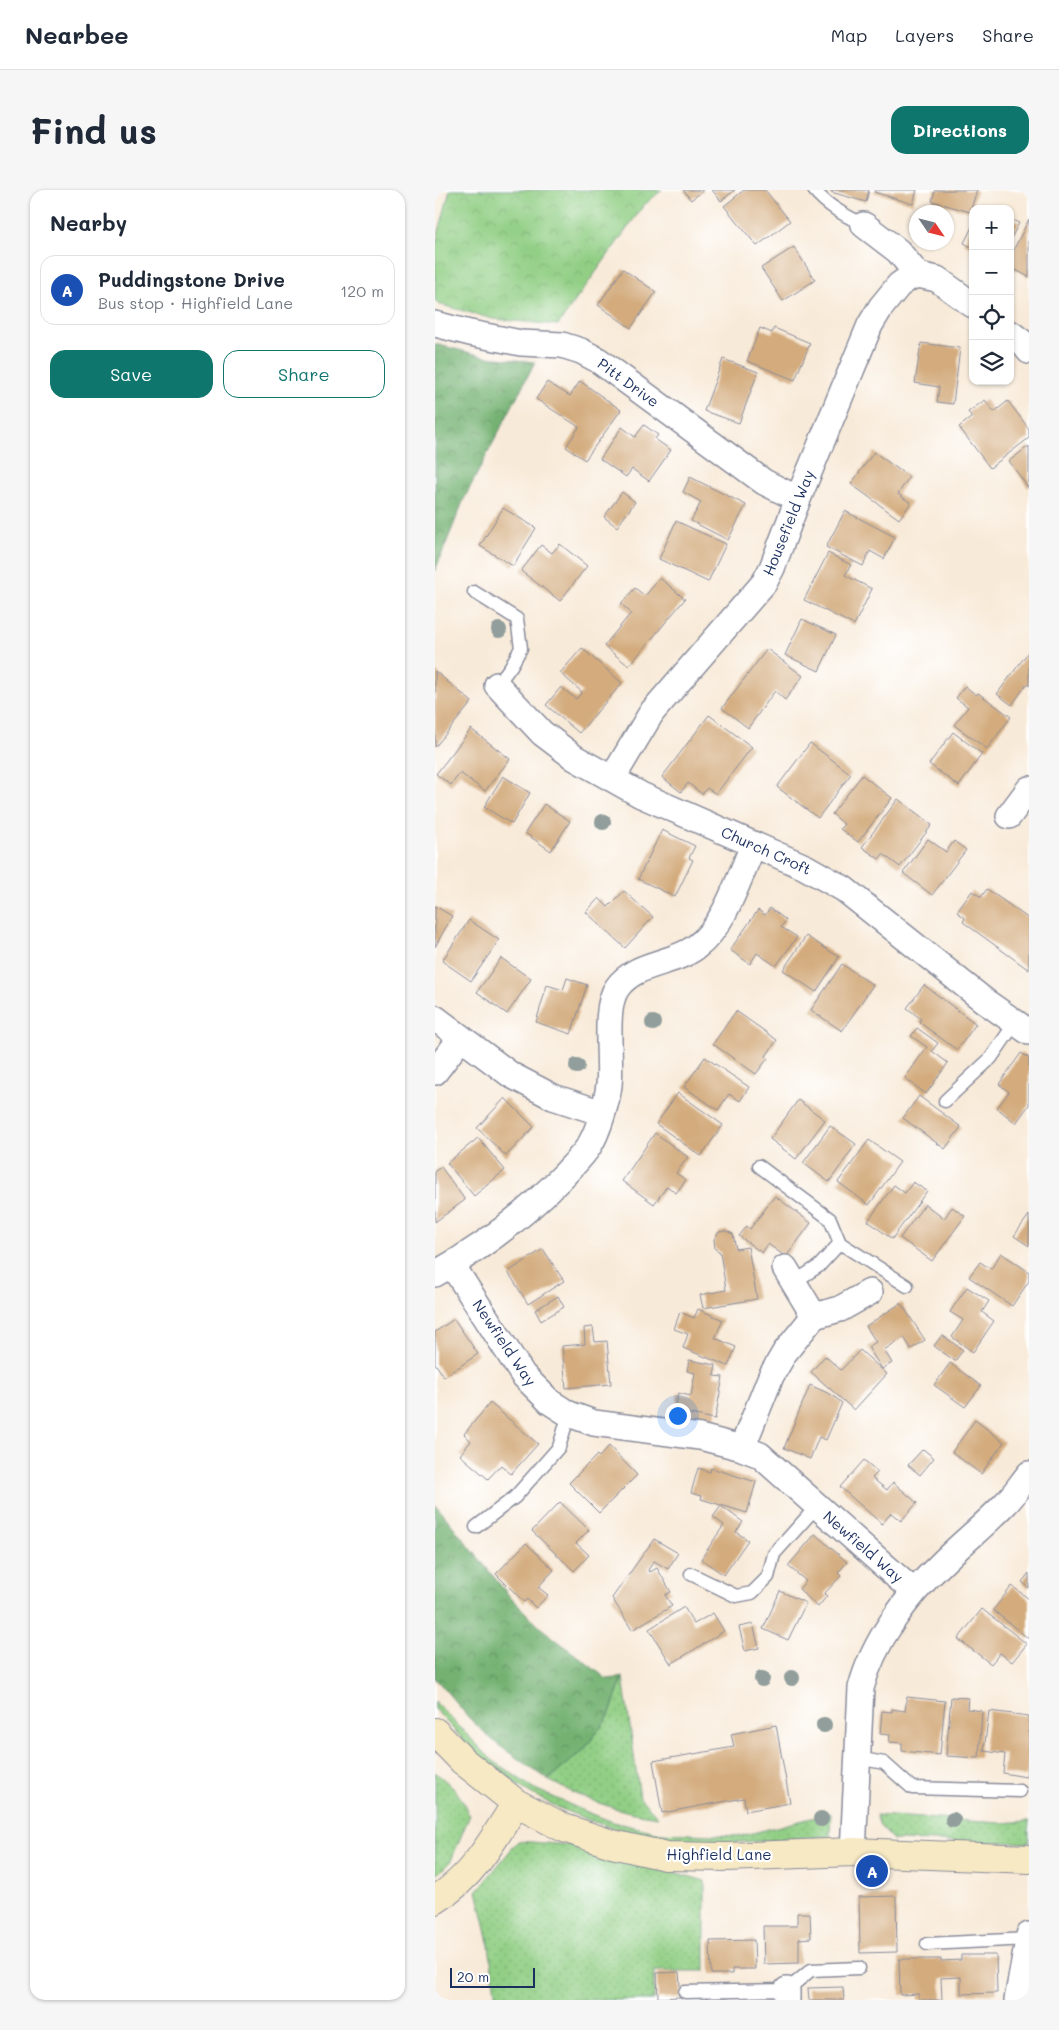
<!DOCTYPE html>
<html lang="en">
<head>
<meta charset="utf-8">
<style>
  body { margin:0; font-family:Mali,sans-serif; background:#f6f6f7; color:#1f2937 }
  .controls { position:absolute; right:15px; top:15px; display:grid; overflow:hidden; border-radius:10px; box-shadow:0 1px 4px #0004 }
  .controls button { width:45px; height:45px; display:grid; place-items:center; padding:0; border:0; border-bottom:1px solid #e0e1e3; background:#fff; color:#1f2937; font:25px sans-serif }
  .compass { position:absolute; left:474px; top:15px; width:45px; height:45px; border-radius:50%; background:#fff; box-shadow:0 1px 4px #0004; rotate:125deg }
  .scale { position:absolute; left:15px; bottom:12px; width:85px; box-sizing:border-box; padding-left:5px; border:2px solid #1b2f5e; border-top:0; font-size:14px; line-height:18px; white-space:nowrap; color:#1b2f5e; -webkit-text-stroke:4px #fff; paint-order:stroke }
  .you { position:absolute; left:242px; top:1225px; width:18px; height:18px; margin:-12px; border:4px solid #fff; border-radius:50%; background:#1a73e8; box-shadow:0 0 0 8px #1a73e833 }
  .badge { display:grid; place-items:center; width:32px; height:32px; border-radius:50%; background:#0f766e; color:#fff; font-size:16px; font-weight:700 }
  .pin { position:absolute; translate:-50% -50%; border:2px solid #fff; box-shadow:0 1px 5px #0006 }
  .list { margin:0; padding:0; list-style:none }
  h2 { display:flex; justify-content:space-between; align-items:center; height:65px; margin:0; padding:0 20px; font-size:21px }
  h2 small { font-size:16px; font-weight:400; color:#747a83 }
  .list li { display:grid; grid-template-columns:32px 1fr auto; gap:15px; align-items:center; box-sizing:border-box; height:70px; margin:0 10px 10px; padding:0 10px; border:1px solid #e0e1e3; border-radius:15px }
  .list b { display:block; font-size:19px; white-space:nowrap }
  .list p { margin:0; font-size:16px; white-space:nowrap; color:#747a83 }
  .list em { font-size:16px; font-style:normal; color:#747a83 }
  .actions { display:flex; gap:10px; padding:15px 20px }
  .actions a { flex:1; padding:11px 0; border:1px solid #0f766e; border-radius:15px; text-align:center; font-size:18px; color:#0f766e }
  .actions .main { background:#0f766e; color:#fff }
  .icon { flex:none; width:28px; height:28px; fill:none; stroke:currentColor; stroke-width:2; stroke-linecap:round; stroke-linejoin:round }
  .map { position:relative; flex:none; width:594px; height:1810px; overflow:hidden; border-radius:15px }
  header { display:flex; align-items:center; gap:30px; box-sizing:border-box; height:70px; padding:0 25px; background:#fff; border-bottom:1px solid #e0e1e3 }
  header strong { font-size:24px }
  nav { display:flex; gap:28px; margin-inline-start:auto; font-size:18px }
  .intro { display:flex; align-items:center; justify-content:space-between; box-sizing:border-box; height:120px; padding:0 30px }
  h1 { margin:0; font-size:35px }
  .button { padding:12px 22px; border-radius:15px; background:#0f766e; color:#fff; font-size:18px; font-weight:700 }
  main { display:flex; gap:30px; padding:0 30px }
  aside { flex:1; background:#fff; border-radius:15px; box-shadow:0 1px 4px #0004 }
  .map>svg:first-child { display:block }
</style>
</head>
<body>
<header>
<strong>Nearbee</strong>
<nav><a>Map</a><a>Layers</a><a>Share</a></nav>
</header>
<div class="intro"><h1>Find us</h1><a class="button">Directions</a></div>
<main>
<aside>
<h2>Nearby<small></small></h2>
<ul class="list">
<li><span class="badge" style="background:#1a4fb4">A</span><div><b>Puddingstone Drive</b><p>Bus stop · Highfield Lane</p></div><em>120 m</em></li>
</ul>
<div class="actions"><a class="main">Save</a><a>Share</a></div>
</aside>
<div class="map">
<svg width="594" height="1810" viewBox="0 0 594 1810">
  <defs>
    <pattern id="grass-dots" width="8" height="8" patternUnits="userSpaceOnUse" patternTransform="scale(1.25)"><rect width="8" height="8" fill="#92cf85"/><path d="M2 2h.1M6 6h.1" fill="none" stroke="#7db275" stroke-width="1.8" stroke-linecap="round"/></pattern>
    <pattern id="forest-crowns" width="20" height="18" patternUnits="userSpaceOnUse" patternTransform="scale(1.25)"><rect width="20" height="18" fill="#75b272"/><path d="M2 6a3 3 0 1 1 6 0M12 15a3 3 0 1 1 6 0" fill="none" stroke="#5f9161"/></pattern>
    <pattern id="park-crowns" width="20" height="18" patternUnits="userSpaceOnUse" patternTransform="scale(1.25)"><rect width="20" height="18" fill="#92cf85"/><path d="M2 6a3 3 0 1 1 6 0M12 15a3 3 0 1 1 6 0" fill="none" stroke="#7db275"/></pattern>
  </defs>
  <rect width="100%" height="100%" fill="#fff"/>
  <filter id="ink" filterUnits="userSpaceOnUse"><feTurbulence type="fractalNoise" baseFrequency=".02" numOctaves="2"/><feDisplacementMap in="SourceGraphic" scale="10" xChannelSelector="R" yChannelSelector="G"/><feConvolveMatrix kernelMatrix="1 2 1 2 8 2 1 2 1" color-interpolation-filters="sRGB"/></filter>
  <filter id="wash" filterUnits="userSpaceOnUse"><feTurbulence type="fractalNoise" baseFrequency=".0096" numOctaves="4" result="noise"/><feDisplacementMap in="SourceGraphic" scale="20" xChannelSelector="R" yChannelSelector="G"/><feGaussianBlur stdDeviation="1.12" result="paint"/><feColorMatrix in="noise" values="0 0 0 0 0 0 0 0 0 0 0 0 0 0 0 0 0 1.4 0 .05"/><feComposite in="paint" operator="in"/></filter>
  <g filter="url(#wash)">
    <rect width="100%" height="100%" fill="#f8ead8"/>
    <!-- grass -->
    <path fill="url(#grass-dots)" stroke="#567f72" d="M 188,1487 L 205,1608 L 223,1627 C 183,1622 148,1609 113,1590 L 148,1561 L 174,1526 Z
      M 0,1512 L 57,1570 L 98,1598 L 147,1620 L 178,1632 L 226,1643 L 306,1646 L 396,1623 L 395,1646 C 337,1651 271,1657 214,1646 C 157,1636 98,1611 53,1573 C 34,1557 17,1538 0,1519 Z
      M 0,1582 C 18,1597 27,1604 34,1627 L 15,1673 L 0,1685 Z
      M 441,1625 L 566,1633 L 594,1631 L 594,1653 L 458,1650 L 445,1636 Z
      M 83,1651 L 148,1656 L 270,1691 L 270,1781 L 219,1781 L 219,1810 L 61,1810 L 53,1747 L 42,1701 Z"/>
    <!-- forest -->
    <path fill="url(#forest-crowns)" stroke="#487068" d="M 0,154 L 52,167 L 100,172 L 29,309 L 0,381 Z
      M 0,1314 L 75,1407 L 106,1438 L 172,1489 L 188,1487 L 174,1526 L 148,1561 L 113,1590 L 62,1554 L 34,1528 L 0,1488 Z"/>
    <!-- park -->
    <path fill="url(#park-crowns)" stroke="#567f72" d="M 15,0 L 227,0 L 209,15 L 123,135 L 58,129 L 3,114 L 0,110 L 0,56 Z"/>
    <g id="blocks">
      <!-- building -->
      <path fill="#d3ab7d" d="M 248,0 L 269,0 L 256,10 Z
        M 277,0 L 300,0 L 286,11 Z
        M 309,0 L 330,0 L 355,31 L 322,56 L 289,16 Z
        M 396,0 L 434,0 L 431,12 L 396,2 Z
        M 440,0 L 482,0 L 478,14 L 439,2 Z
        M 500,0 L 542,0 L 535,22 L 497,11 Z
        M 575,29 L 584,33 L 575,50 Z
        M 594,29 L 594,87 L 575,77 L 575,67 Z
        M 538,35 L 538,58 L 529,53 Z
        M 359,57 L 380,90 L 348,111 L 326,78 Z
        M 188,79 L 221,102 L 196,138 L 163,115 Z
        M 325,138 L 337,143 L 339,138 L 375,153 L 360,190 L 312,171 Z
        M 486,153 L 525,158 L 518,214 L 502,212 L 504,197 L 480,193 Z
        M 288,169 L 323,182 L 304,233 L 269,221 Z
        M 145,191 L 186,220 L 150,270 L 131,257 L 144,237 L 101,209 L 112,192 L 135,206 Z
        M 550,210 L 559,222 L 573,211 L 594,239 L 594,248 L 555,278 L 524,237 L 537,227 L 533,222 Z
        M 209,235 L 223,245 L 220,249 L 236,260 L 214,291 L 197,279 L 191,287 L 165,269 L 187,237 L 200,247 Z
        M 594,256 L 594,299 L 574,271 Z
        M 439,262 L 474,287 L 463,304 L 476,313 L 464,329 L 416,294 Z
        M 255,287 L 311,315 L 293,350 L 256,331 L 266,312 L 248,302 Z
        M 187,302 L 200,312 L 182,337 L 169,327 Z
        M 68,318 L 101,338 L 78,376 L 45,356 Z
        M 410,321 L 460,347 L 449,369 L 435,361 L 428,376 L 391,357 Z
        M 241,331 L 291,354 L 273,392 L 224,369 Z
        M 125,354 L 152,376 L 125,411 L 86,381 L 106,355 L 117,363 Z
        M 393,363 L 416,375 L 410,385 L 437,399 L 419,435 L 369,410 Z
        M 225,388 L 250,409 L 194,476 L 169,456 L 196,423 L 186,414 L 200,398 L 210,406 Z
        M 367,429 L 401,445 L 384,481 L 350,465 Z
        M 147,458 L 187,493 L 144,543 L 111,515 L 126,497 L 141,509 L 147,502 L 125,483 Z
        M 332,459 L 368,486 L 350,510 L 340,501 L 313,538 L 287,518 Z
        M 594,461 L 594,496 L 592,494 L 577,515 L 562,504 Z
        M 0,481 L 37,512 L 0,557 Z
        M 530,496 L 541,505 L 543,503 L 576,527 L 552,559 L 519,535 L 533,517 L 521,508 Z
        M 274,525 L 317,557 L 281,604 L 272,598 L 267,604 L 253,593 L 246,602 L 227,587 Z
        M 36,539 L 75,569 L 50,601 L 25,583 L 16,595 L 1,584 Z
        M 518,542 L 547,564 L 524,596 L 494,574 Z
        M 375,553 L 416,584 L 383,628 L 342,597 Z
        M 427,585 L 457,608 L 423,652 L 405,639 L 409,634 L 397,624 Z
        M 68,586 L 95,603 L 77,634 L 49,617 Z
        M 463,609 L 497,635 L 465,677 L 448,664 L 444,669 L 427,657 Z
        M 109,614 L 135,631 L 116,661 L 90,643 Z
        M 227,640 L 260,656 L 254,668 L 258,670 L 240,707 L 203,689 Z
        M 493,649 L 511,662 L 519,651 L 531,660 L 497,705 L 468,683 Z
        M 552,699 L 594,729 L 594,780 L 528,732 L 530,728 L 522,722 L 537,701 L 546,707 Z
        M 189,701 L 218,727 L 190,758 L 151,722 L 164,708 L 173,717 Z
        M 0,716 L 17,726 L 0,757 Z
        M 335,718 L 351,730 L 346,737 L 362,747 L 341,776 L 322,763 L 315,774 L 295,760 L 323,720 L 330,725 Z
        M 34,730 L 64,750 L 36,791 L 7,771 Z
        M 371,746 L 404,767 L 381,802 L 348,780 Z
        M 66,768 L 96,789 L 72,824 L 42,802 Z
        M 407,774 L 438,795 L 407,841 L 376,820 Z
        M 132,788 L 152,795 L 136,844 L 101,832 L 112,795 L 128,800 Z
        M 489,795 L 541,834 L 522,860 L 484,832 L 486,829 L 472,818 Z
        M 301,821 L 342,850 L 331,866 L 333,868 L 321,884 L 278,854 Z
        M 482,838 L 503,853 L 497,861 L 513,873 L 491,904 L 470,888 L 492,857 L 476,846 Z
        M 586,863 L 594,868 L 594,915 L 581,933 L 562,918 L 574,902 L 564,894 Z
        M 270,867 L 314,897 L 305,911 L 294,904 L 283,920 L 249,897 Z
        M 243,903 L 288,935 L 266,966 L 221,934 Z
        M 484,906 L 526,937 L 510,959 L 468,928 Z
        M 70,908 L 99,937 L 71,966 L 42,938 Z
        M 363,910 L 390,930 L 361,969 L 335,949 Z
        M 395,936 L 421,954 L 394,992 L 368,973 Z
        M 220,943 L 253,967 L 241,983 L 251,990 L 241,1003 L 232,996 L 219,1014 L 187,991 Z
        M 43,948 L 70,980 L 39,1006 L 12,973 Z
        M 434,950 L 465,972 L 434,1015 L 403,992 Z
        M 6,977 L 30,1010 L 0,1032 L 0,981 Z
        M 478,992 L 492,1001 L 457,1049 L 433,1031 L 459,995 L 470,1003 Z
        M 340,1006 L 376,1033 L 351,1067 L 333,1054 L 327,1063 L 304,1046 L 312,1036 L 315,1039 Z
        M 490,1014 L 509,1029 L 517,1017 L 530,1026 L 497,1071 L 465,1048 Z
        M 594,1025 L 594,1056 L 579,1046 Z
        M 291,1041 L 298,1044 L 301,1059 L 313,1057 L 322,1109 L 268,1118 L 265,1105 L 291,1100 L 285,1062 L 280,1059 L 279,1049 L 284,1042 Z
        M 108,1059 L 129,1091 L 93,1114 L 73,1082 Z
        M 566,1063 L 594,1082 L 594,1091 L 577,1116 L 534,1087 L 545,1072 L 556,1079 Z
        M 532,1097 L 554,1111 L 547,1122 L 559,1131 L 538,1162 L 517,1147 L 528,1130 L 515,1122 Z
        M 123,1106 L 129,1117 L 106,1131 L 100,1120 Z
        M 466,1113 L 490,1150 L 476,1159 L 469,1147 L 449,1160 L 457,1173 L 447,1179 L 433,1157 L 441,1152 L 431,1136 Z
        M 263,1119 L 288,1130 L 280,1148 L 301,1157 L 293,1176 L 248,1158 L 253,1144 L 239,1139 L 245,1122 L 259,1128 Z
        M 19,1129 L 43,1164 L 9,1187 L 0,1173 L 0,1142 Z
        M 158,1137 L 160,1152 L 172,1151 L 176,1194 L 131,1198 L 127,1156 L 150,1154 L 149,1138 Z
        M 507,1145 L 528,1160 L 520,1171 L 499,1156 Z
        M 425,1160 L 452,1184 L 419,1220 L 376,1182 L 390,1166 L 406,1180 Z
        M 254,1170 L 281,1175 L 279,1186 L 288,1187 L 280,1229 L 240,1221 L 243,1203 L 256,1206 L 260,1183 L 252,1181 Z
        M 515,1173 L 546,1196 L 530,1217 L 499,1195 Z
        M 375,1195 L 397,1205 L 407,1213 L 391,1250 L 384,1247 L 375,1269 L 349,1258 Z
        M 55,1213 L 103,1254 L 76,1284 L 66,1275 L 53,1289 L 25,1265 L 36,1251 L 29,1244 Z
        M 540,1230 L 569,1252 L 546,1284 L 517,1262 Z
        M 174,1256 L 202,1285 L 164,1323 L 134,1293 L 162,1265 L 164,1267 Z
        M 488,1259 L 499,1268 L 485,1285 L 473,1275 Z
        M 429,1270 L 443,1282 L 437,1288 L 452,1300 L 458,1292 L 482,1313 L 466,1331 L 456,1323 L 447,1334 L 405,1297 Z
        M 263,1278 L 275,1282 L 276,1278 L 321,1292 L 312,1323 L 266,1309 L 267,1306 L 256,1303 Z
        M 125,1312 L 154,1340 L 141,1353 L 154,1365 L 139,1381 L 97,1341 Z
        M 286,1316 L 308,1332 L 301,1342 L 313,1350 L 289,1385 L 266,1369 L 289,1335 L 278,1327 Z
        M 380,1344 L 412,1372 L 403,1383 L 406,1386 L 389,1404 L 392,1406 L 383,1417 L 364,1399 L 371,1391 L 353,1376 Z
        M 219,1349 L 243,1363 L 233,1379 L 219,1371 L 213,1380 L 215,1382 L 222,1378 L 236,1402 L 230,1405 L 237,1416 L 197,1440 L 177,1408 Z
        M 91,1353 L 119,1380 L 103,1397 L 113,1405 L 101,1418 L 92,1409 L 89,1412 L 61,1384 Z
        M 594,1383 L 594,1398 L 587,1392 Z
        M 577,1396 L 594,1409 L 594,1449 L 558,1420 Z
        M 345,1401 L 371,1413 L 353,1450 L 328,1439 Z
        M 249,1417 L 259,1434 L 278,1423 L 289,1441 L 236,1474 L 214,1439 Z
        M 547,1419 L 592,1454 L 577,1472 L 565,1463 L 556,1474 L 523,1449 Z
        M 318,1434 L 324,1458 L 310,1461 L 304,1437 Z
        M 472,1507 L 510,1511 L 505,1565 L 467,1561 L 467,1553 L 454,1552 L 455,1545 L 445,1544 L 447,1521 L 457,1522 L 457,1519 L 470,1521 Z
        M 516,1507 L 533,1508 L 532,1519 L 547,1521 L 544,1568 L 511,1566 Z
        M 554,1521 L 594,1526 L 594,1566 L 591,1587 L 568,1583 L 570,1564 L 549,1561 Z
        M 341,1535 L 355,1613 L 311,1621 L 309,1608 L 227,1623 L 218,1571 L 299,1557 L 296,1544 Z
        M 461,1706 L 462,1762 L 425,1763 L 424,1707 Z
        M 362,1723 L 375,1723 L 376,1748 L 364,1749 L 364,1773 L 329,1774 L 328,1736 L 362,1736 Z
        M 319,1750 L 320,1779 L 297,1779 L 297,1784 L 276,1784 L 275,1751 Z
        M 526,1765 L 561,1765 L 562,1803 L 526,1804 L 526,1787 L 506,1788 L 507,1810 L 484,1810 L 484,1804 L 465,1805 L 464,1769 L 506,1769 L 506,1771 L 526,1770 Z
        M 244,1782 L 246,1807 L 223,1808 L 222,1783 Z
        M 408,1797 L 409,1810 L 374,1810 L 373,1798 Z"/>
    </g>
  </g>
  <g filter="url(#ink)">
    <use href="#blocks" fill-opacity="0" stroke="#8a8c9b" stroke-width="1"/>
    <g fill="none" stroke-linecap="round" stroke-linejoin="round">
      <defs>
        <path id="lane" d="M 379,0 C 392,16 411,26 429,35
          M 39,402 L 82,429 L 86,458 L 76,476 L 62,495
          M 510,911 L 556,868 L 580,833
          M 324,976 L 395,1029 L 405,1053 L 472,1096
          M 359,1092 L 384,1076 L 405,1053
          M 41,1337 L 80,1307 L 124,1257 L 134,1224
          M 256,1384 L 301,1406 L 317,1403 L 333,1387 L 339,1364 L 382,1316
          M 423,1568 L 449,1573 L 477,1598 L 585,1601
          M 492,1754 L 594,1749
          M 250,1802 L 352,1800 L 376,1780 L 424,1778"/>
        <path id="street" d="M 429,35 L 463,61 L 483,85
          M 0,134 L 35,143 L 86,153 L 127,155 L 146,161 L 163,170 L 329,292 L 363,309
          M 575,143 L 587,152 L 594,161
          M 62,495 L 107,543 L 140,568 L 206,605 L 370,677 L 409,699 L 551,812 L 594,842
          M 177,589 L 217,522 L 329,393 L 337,378 L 363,309 L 435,135 L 446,117 L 464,95 L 474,88 L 483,85 L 502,89 L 538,115
          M 574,626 L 594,599
          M 0,828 L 76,885 L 118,907 L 167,923
          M 0,882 L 26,848
          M 17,1075 L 88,1185 L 115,1212 L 134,1224 L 159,1233 L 265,1247 L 307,1258 L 325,1265 L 479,1402
          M 350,1078 L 379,1126
          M 0,1084 C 47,1058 91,1024 129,985 C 137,976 147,967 154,956 C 163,942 172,912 174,895 C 177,870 168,818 182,798 C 200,772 237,775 261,757 C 290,736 304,687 318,656
          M 307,1258 L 336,1186 L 350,1162 L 379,1126 L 405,1119 L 435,1102
          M 418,1662 L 426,1498 C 438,1452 472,1406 506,1374 C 527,1353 550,1335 570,1314 C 579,1305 586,1294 594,1284
          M 352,1800 L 352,1810
          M 582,1810 L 594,1745"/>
        <path id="secondary" d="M 0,1542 L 28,1571 L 81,1613 L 129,1638 L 177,1654 L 231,1666 L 292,1667 L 418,1662 L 594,1669
          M 0,1710 C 37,1688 59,1649 81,1613"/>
      </defs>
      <!-- lane casing -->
      <use href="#lane" stroke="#8a8c9b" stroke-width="15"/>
      <!-- street casing -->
      <use href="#street" stroke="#8a8c9b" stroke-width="28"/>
      <!-- secondary casing -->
      <use href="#secondary" stroke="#8a8c9b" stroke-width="30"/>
      <!-- lane -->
      <use href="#lane" stroke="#fff" stroke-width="12"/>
      <!-- street -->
      <use href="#street" stroke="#fff" stroke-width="25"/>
      <!-- secondary -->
      <use href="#secondary" stroke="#f6e9c3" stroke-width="28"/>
    </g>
    <!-- trees -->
    <g fill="#929e9c">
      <circle cx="64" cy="440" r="8"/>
      <circle cx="168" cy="632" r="8"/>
      <circle cx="218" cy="833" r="8"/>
      <circle cx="142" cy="876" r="8"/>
      <circle cx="357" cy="1488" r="8"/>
      <circle cx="327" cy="1489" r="8"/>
      <circle cx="389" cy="1535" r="8"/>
      <circle cx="386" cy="1629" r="8"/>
      <circle cx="518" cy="1630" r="8"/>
    </g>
  </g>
  <g text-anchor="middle" stroke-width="4.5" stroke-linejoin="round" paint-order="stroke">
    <!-- street labels -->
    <g font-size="15" fill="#1b2f5e" stroke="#fff">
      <text transform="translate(193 193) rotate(36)" y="5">Pitt Drive</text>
      <text transform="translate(354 333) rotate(-68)" y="5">Housefield Way</text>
      <text transform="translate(331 661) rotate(24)" y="5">Church Croft</text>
      <text transform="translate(69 1153) rotate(56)" y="5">Newfield Way</text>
      <text transform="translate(428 1357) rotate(41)" y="5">Newfield Way</text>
      <text x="284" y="1670">Highfield Lane</text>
    </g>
  </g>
</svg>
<div class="controls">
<button>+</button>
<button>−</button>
<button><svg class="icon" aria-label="locate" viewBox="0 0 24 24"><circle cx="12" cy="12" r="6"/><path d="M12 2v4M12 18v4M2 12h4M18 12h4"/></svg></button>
<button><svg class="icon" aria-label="layers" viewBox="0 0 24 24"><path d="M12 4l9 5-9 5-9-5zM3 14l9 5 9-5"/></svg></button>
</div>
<svg class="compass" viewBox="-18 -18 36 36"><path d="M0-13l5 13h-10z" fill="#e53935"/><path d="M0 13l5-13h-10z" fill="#747a83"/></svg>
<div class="scale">20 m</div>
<div class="you"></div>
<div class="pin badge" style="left:437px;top:1681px;background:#1a4fb4">A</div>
</div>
</main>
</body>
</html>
